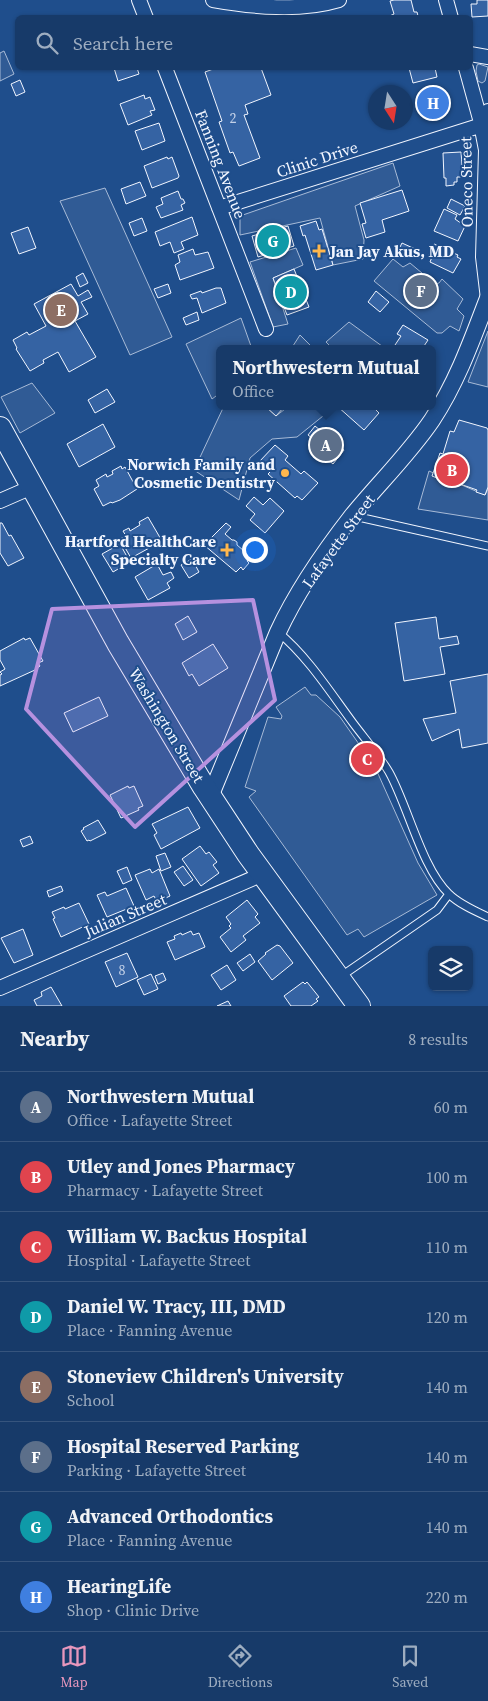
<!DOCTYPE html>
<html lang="en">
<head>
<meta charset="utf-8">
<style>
  body { margin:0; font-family:"Source Serif 4",serif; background:#244571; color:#f1f3f6 }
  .controls { position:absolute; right:15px; bottom:15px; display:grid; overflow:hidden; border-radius:8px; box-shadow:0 1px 4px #0004 }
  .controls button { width:45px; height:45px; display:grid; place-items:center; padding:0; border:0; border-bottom:1px solid #36547d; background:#173a69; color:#f1f3f6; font:25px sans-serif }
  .compass { position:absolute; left:368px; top:85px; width:45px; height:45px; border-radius:50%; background:#173a69; box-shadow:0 1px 4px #0004; rotate:168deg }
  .you { position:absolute; left:254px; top:549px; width:18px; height:18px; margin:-12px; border:4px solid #fff; border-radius:50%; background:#1a73e8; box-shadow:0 0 0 8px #1a73e833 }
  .badge { display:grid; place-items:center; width:32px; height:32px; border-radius:50%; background:#e797bd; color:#fff; font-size:16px; font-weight:700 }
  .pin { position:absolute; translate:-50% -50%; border:2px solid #fff; box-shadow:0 1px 5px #0006 }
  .popup { position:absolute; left:216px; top:345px; width:220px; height:65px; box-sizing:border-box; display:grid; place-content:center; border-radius:8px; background:#173a69; filter:drop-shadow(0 1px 4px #0005); font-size:16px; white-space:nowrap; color:#9eadc0 }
  .popup b { font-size:19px; color:#f1f3f6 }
  .popup::after { content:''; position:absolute; left:50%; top:100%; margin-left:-10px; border:10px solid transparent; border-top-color:#173a69 }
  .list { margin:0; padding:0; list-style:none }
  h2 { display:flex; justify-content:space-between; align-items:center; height:65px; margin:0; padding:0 20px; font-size:21px }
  h2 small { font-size:16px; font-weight:400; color:#9eadc0 }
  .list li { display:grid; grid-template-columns:32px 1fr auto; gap:15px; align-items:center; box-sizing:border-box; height:70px; padding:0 20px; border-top:1px solid #36547d }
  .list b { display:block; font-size:19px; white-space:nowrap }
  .list p { margin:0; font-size:16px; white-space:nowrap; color:#9eadc0 }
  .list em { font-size:16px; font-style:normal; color:#9eadc0 }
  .icon { flex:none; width:28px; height:28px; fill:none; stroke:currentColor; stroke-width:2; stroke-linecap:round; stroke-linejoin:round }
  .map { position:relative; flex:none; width:488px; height:1006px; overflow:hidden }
  .search { position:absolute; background:#173a69; box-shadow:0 1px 4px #0004; left:15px; right:15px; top:15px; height:55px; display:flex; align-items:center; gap:12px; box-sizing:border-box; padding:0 18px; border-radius:8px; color:#9eadc0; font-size:19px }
  .sheet { height:625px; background:#173a69 }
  nav { display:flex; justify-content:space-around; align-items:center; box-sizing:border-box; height:70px; border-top:1px solid #36547d; background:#173a69; font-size:14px; color:#9eadc0 }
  nav a { display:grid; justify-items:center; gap:2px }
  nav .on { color:#e797bd }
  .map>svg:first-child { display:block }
</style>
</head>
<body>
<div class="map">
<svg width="488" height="1006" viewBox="0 0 488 1006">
  <rect width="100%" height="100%" fill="#1f4e8c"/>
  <!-- built -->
  <path fill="#305b95" stroke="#a8bbd7" d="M 4,51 L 14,74 L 0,81 L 0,53 Z
    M 479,64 L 488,67 L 485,81 L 482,83 L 478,81 L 476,71 L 477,65 Z
    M 393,163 L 400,186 L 355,206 L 364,240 L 363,259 L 333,265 L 320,218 L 240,235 L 240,216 Z
    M 105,188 L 172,337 L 130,355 L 60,201 Z
    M 296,248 L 303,265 L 273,278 L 288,324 L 273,327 L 250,262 Z
    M 393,259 L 403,267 L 410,263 L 435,284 L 439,283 L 442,279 L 463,299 L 457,309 L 464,316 L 459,331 L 450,326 L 442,333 L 437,333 L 374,281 Z
    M 241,318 L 252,349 L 220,349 L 220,393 L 212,399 L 186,344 Z
    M 349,322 L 386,349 L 333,349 L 326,342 Z
    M 488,331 L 488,387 L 468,382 Z
    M 300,335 L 314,349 L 291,349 Z
    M 32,383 L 55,413 L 20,433 L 1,397 Z
    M 224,406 L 265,406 L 276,416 L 289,406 L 314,406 L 323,416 L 297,437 L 272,439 L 250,458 L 239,500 L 194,470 Z
    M 429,471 L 485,495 L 488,489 L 488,520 L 418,509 Z
    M 305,687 L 311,695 L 316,695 L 340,717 L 375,767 L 418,863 L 437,895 L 364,937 L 358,929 L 347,935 L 249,797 L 256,791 L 245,787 L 268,717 L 281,719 L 282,716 L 276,707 Z"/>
  <!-- building -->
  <path fill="#3563a3" stroke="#f2f6ff" d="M 394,0 L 411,0 L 414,12 L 417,12 L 418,16 L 385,18 L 394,14 L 390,1 Z
    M 477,0 L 488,0 L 488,16 L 472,17 L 471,4 L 477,4 Z
    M 114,68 L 137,68 L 139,74 L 118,81 Z
    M 216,68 L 261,68 L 271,95 L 245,105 L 248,114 L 244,115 L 260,158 L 239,166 L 233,152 L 230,153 L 219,122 L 222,121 L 205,72 Z
    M 409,68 L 430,68 L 430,69 L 435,68 L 437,77 L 413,83 Z
    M 20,80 L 25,92 L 16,96 L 11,84 Z
    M 443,91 L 448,109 L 423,116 L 418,97 Z
    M 144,95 L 145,99 L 150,97 L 155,110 L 150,111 L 152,115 L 128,125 L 120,104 Z
    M 159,123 L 165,141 L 142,150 L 135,131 Z
    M 461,152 L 462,165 L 464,165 L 462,177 L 457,177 L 457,182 L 454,182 L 454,185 L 446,186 L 446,178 L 444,178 L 443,153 Z
    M 167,157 L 168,159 L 172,157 L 179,176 L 178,178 L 152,188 L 144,166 Z
    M 140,182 L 146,196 L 126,204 L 121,189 Z
    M 402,190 L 409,211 L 382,220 L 385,232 L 366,238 L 362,224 L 366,223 L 360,203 Z
    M 178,191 L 181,199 L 183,199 L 185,203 L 181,205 L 183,210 L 161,218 L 156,207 L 163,204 L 161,198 Z
    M 451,199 L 465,206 L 460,215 L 447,208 Z
    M 444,209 L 457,215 L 455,219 L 465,226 L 458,241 L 434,231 Z
    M 192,217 L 198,235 L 181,242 L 184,249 L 174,253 L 170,242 L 160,246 L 155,232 Z
    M 142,218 L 147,231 L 134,236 L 129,223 Z
    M 316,221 L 319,230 L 322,229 L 333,265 L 316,270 L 305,235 L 303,236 L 300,226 Z
    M 288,226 L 294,246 L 258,257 L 252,236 Z
    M 28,227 L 36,248 L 19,254 L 11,233 Z
    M 402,243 L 415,249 L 410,257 L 398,251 Z
    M 434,244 L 458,255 L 457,257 L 461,259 L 453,273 L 430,262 L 432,257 L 429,255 Z
    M 193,249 L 195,255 L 208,252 L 214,268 L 180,280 L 175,265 L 180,262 L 178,255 Z
    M 294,269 L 309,307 L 287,315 L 273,278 Z
    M 83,273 L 88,283 L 80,287 L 76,277 Z
    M 71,284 L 78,296 L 88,290 L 92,297 L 81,302 L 88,314 L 75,321 L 96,357 L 69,372 L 58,352 L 43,360 L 44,363 L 30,371 L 16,349 L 17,348 L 13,340 L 27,332 L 29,335 L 46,326 L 34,304 Z
    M 168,284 L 171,293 L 158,298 L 154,289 Z
    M 216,288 L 221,288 L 226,303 L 202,313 L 197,298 L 192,299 L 190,295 L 201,291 L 202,293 Z
    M 376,291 L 389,302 L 380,312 L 368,302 Z
    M 197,312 L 199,320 L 186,325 L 183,318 Z
    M 403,325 L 428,340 L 422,349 L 401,349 L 395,345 L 401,336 L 397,334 Z
    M 107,389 L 115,402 L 95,413 L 88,400 Z
    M 265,406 L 285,406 L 276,416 Z
    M 337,406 L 372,406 L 379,413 L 364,430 Z
    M 459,420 L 487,428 L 488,430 L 488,487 L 485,495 L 476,492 L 477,490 L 437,476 L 437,478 L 432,476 L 440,453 L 443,454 L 450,431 L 454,432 Z
    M 103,424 L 115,447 L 79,467 L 67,444 Z
    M 315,426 L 344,450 L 333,464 L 313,447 L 317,442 L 308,435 Z
    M 275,445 L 288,456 L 285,460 L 301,474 L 304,471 L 318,483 L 302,500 L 297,496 L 295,498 L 268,474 L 270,472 L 259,462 Z
    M 121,466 L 122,469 L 125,467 L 137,489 L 120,500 L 112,503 L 111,502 L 103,506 L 94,489 L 99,486 L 96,480 L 106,474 L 107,477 L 113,474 L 112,471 Z
    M 254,497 L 263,505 L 270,498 L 284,511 L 265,533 L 250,520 L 255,514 L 246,506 Z
    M 148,517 L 162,541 L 131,558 L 120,539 L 126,536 L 123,531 L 129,528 L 130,531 L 140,525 L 139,522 Z
    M 0,523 L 2,523 L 9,536 L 11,535 L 24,558 L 8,566 L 0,553 Z
    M 226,523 L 231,527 L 225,534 L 232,540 L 234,540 L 237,542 L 237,545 L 250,556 L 247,561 L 249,563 L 243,570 L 241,567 L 236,572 L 204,545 Z
    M 120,544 L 130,562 L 113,572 L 102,554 Z
    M 192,559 L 199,572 L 189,578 L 181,565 Z
    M 157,564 L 163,575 L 171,572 L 174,578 L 167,583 L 170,588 L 148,600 L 135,577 Z
    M 188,616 L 197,632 L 183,640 L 175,624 Z
    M 436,617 L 439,639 L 457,636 L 459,644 L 440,647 L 445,674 L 404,681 L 395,623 Z
    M 24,638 L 25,640 L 30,638 L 43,661 L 38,663 L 40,666 L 35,670 L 0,686 L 0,675 L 2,674 L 0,672 L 5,669 L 0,660 L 0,651 Z
    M 213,644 L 228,668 L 199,686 L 192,674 L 189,676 L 182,663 Z
    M 488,674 L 488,743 L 462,748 L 459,729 L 432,741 L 423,719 L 456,713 L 450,681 Z
    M 99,697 L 108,716 L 73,732 L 64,713 Z
    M 128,786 L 129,788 L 134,786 L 143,806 L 138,808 L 139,810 L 121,818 L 110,795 Z
    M 188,807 L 200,828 L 161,849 L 154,835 L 157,833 L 152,824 Z
    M 98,820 L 106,833 L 90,841 L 89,840 L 87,841 L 81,831 L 84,829 L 83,828 Z
    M 30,836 L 33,843 L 23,847 L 20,840 Z
    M 200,846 L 206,854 L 209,852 L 217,862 L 213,865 L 219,873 L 201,886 L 182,859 Z
    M 165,853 L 171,867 L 161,871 L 156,856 Z
    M 183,866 L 193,880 L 184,886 L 174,872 Z
    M 127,867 L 132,880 L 123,884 L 117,871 Z
    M 150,869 L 152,873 L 159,869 L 170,896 L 157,902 L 154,896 L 146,900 L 135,875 Z
    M 61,886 L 63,891 L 49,897 L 47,891 Z
    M 126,888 L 134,906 L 107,917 L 97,895 L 105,892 L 107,896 Z
    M 247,900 L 258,914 L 255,917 L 260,923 L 243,936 L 246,940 L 231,952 L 220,937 L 231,928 L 229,926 L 231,924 L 226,917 Z
    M 79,903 L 89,924 L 61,937 L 53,919 L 55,918 L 52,912 L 64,907 L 65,909 Z
    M 23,929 L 33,955 L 14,963 L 1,938 Z
    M 191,931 L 193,935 L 199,933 L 205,947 L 175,960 L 167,942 L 175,939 L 174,936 L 181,933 L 182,935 Z
    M 277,945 L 280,946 L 293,963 L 272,980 L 258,961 L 266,954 L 265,953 Z
    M 127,953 L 138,977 L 116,987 L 105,962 Z
    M 250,954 L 255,962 L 243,971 L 237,963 Z
    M 227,965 L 236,980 L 221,990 L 211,975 Z
    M 163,973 L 166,980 L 158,984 L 155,976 Z
    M 151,974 L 158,989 L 144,995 L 137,980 Z
    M 303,982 L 305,984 L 307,982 L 319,997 L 316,999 L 318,1001 L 311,1006 L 291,1006 L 284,996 Z
    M 51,987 L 62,1006 L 37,1006 L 34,1000 L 42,996 L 41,992 Z
    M 228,1001 L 231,1006 L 217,1006 Z"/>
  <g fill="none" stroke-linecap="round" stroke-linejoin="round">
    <defs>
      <path id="service" d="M 354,516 L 488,546
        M 278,632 C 308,657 330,692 353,723 C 365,739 379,755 389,772 C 408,806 422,869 449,894 C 459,904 475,911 488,917
        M 340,977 L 437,910 L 449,894"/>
      <path id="minor" d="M 139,0 L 146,18
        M 213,0 C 254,7 299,12 339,0
        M 446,0 L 451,18
        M 470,54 L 488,57
        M 165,68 L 266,329
        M 466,68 L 480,119 L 486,150 L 483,257 L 488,299
        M 219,208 L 482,125 L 488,111
        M 0,501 L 32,487
        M 0,988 L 263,874"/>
      <path id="tertiary" d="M 210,797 L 278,632 C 297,591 324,552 352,516 C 378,484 409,454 432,420 C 457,382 472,340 488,298"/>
      <path id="trunk" d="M 0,428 L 118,643 L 204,787 L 248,854 L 359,1006"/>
    </defs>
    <!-- service casing -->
    <use href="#service" stroke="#f2f6ff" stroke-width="9"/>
    <!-- minor casing -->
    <use href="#minor" stroke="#f2f6ff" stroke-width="16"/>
    <!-- tertiary casing -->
    <use href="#tertiary" stroke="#f2f6ff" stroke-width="18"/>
    <!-- trunk casing -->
    <use href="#trunk" stroke="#f2f6ff" stroke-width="24"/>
    <!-- service -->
    <use href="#service" stroke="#1f4e8c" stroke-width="7"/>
    <!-- minor -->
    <use href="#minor" stroke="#1f4e8c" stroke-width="14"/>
    <!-- tertiary -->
    <use href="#tertiary" stroke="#1f4e8c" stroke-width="16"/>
    <!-- trunk -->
    <use href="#trunk" stroke="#1f4e8c" stroke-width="22"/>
  </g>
  <!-- marked area -->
  <path fill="#b691df" fill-opacity="0.2" stroke="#b691df" stroke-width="4" stroke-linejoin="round" d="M 253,600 L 275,700 L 135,827 L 26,709 L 52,609 Z"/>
  <!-- markers -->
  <g fill="#ffb74d" stroke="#1f4e8c" stroke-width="2">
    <path d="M316.5 243.5h5v5h5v5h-5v5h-5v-5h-5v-5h5z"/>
    <circle cx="285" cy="473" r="5"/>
    <path d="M224.5 542.5h5v5h5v5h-5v5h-5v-5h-5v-5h5z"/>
  </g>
  <g text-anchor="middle" stroke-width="4" stroke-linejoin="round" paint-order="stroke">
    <!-- number labels -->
    <g font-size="14" fill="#c3d1e8">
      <text x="233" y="123">2</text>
      <text x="122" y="975">8</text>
    </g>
    <!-- street labels -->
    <g font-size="16" fill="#f2f6ff" stroke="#1f4e8c">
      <text transform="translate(317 159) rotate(-18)" y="6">Clinic Drive</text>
      <text transform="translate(221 164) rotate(69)" y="6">Fanning Avenue</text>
      <text transform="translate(466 182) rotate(-91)" y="6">Oneco Street</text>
      <text transform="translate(338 541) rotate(-54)" y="6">Lafayette Street</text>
      <text transform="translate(167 725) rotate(59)" y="6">Washington Street</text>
      <text transform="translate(125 915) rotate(-23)" y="6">Julian Street</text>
    </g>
    <!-- poi labels -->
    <g font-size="16" font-weight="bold" fill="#f2f6ff" stroke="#1f4e8c" text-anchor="end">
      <text x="330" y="257" text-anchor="start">Jan Jay Akus, MD</text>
      <text x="275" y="470">Norwich Family and<tspan x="275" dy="18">Cosmetic Dentistry</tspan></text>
      <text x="216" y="547">Hartford HealthCare<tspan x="216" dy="18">Specialty Care</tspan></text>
    </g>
  </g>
</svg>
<div class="controls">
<button><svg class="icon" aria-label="layers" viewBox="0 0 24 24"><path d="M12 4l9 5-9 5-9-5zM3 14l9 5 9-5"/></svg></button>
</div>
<svg class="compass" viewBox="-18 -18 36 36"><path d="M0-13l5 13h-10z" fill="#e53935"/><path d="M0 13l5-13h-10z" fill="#9eadc0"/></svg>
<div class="you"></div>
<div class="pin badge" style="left:326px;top:445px;background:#5c6f8a">A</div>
<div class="popup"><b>Northwestern Mutual</b>Office</div>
<div class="pin badge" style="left:452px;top:470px;background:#e0444e">B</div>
<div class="pin badge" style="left:367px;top:759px;background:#e0444e">C</div>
<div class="pin badge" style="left:291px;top:292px;background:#0f9aa8">D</div>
<div class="pin badge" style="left:61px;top:310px;background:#8d6e63">E</div>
<div class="pin badge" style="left:421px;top:291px;background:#5c6f8a">F</div>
<div class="pin badge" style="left:273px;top:241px;background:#0f9aa8">G</div>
<div class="pin badge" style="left:433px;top:103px;background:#3f7fe0">H</div>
<div class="search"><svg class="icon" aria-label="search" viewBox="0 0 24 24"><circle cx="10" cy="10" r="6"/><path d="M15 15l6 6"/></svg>Search here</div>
</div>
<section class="sheet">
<h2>Nearby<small>8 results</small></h2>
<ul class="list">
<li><span class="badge" style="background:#5c6f8a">A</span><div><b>Northwestern Mutual</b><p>Office · Lafayette Street</p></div><em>60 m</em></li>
<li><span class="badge" style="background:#e0444e">B</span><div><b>Utley and Jones Pharmacy</b><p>Pharmacy · Lafayette Street</p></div><em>100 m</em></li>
<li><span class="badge" style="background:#e0444e">C</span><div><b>William W. Backus Hospital</b><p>Hospital · Lafayette Street</p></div><em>110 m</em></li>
<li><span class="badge" style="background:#0f9aa8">D</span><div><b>Daniel W. Tracy, III, DMD</b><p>Place · Fanning Avenue</p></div><em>120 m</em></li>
<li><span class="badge" style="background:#8d6e63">E</span><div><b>Stoneview Children's University</b><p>School</p></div><em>140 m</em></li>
<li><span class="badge" style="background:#5c6f8a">F</span><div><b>Hospital Reserved Parking</b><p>Parking · Lafayette Street</p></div><em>140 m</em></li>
<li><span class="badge" style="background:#0f9aa8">G</span><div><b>Advanced Orthodontics</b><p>Place · Fanning Avenue</p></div><em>140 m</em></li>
<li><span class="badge" style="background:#3f7fe0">H</span><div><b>HearingLife</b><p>Shop · Clinic Drive</p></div><em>220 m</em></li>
</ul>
</section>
<nav>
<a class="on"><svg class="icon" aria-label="map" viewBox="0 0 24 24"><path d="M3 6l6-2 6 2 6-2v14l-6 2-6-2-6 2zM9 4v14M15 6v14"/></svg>Map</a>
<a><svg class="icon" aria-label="directions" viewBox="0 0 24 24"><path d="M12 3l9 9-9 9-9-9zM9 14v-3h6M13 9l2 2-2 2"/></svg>Directions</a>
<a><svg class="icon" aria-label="saved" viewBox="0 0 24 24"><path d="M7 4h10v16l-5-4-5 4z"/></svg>Saved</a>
</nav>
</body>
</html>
